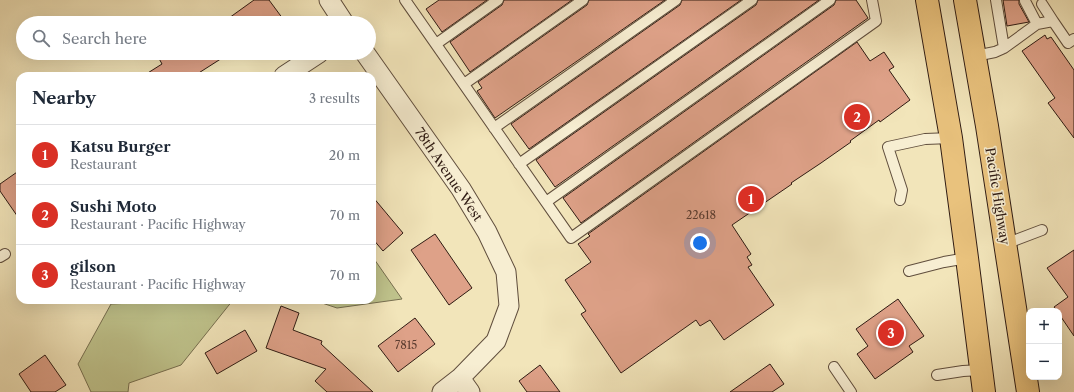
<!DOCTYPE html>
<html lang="en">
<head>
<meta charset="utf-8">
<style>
  body { margin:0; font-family:"Libre Caslon Text",serif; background:#f6f6f7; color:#1f2937 }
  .controls { position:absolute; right:12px; bottom:12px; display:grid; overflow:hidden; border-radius:8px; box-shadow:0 4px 16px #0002 }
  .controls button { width:36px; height:36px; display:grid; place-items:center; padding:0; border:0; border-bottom:1px solid #e0e1e3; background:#fff; color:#1f2937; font:20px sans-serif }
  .you { position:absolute; left:700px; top:243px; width:14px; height:14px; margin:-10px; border:3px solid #fff; border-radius:50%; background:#1a73e8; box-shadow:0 0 0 6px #1a73e833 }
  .badge { display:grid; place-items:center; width:26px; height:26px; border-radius:50%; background:#d93025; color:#fff; font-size:13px; font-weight:700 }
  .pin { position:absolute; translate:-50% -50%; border:2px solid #fff; box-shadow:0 1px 4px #0006 }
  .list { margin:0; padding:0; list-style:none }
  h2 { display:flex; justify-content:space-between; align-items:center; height:52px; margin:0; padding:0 16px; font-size:17px }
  h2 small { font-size:13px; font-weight:400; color:#747a83 }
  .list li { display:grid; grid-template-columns:26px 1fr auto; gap:12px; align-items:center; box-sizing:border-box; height:60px; padding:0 16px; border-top:1px solid #e0e1e3 }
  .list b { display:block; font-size:15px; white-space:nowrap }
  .list p { margin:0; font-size:13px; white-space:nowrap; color:#747a83 }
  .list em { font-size:13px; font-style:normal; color:#747a83 }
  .icon { flex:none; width:22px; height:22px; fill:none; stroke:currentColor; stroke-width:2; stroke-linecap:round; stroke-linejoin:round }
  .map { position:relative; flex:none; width:1074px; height:392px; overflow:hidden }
  .search { position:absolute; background:#fff; box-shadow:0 4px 16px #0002; left:16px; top:16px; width:360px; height:44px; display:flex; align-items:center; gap:10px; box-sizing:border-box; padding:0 14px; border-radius:22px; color:#747a83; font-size:15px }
  .panel { position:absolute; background:#fff; box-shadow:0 4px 16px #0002; left:16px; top:72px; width:360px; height:232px; border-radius:12px }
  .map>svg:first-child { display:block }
</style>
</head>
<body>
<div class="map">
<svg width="1074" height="392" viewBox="0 0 1074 392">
  <rect width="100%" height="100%" fill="#f2e5ba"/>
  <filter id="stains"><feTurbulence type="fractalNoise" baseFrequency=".005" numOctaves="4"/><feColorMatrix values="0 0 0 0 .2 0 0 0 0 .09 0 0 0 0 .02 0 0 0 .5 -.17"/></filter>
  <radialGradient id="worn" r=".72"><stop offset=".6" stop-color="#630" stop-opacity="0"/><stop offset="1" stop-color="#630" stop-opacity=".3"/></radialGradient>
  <!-- green -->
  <path fill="#bfc38c" stroke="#776f50" d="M 372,256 L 402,299 L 337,308 L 313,300 L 372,300 Z
    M 176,300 L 233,300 L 181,365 L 129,383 L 128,392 L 91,392 L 78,364 L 111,304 L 175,301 Z"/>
  <!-- building -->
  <path fill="#dea188" stroke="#2f1b13" d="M 254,0 L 269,0 L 286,23 L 222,23 Z
    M 439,0 L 487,0 L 442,32 L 426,9 Z
    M 504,0 L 572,0 L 470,72 L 450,42 L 502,5 Z
    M 589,0 L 665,0 L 495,118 L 477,91 L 482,88 L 478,82 L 587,5 Z
    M 682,0 L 741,0 L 529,149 L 511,124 L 680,5 Z
    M 758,0 L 819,0 L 555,187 L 536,160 L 756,5 Z
    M 836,0 L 856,0 L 868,18 L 581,223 L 563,198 L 834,5 Z
    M 1003,0 L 1019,0 L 1019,4 L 1029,22 L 1007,26 Z
    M 1045,35 L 1047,39 L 1051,37 L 1074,70 L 1074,138 L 1048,103 L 1055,98 L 1022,51 Z
    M 857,42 L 870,61 L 884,52 L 894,67 L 889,70 L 910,100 L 880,122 L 879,120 L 850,141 L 851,142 L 821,163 L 791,183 L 792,184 L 732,225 L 751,254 L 747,257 L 752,265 L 748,267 L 774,305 L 724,340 L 710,320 L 700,326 L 696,320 L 621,373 L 581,314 L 586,311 L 565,280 L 591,262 L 578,244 L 590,236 L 588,234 Z
    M 156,53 L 230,53 L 194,76 L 143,76 L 162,64 Z
    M 20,170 L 20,220 L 0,191 L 0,184 Z
    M 372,196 L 403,233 L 383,251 L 372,238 Z
    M 435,234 L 472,288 L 449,305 L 411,250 Z
    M 1074,250 L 1074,336 L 1059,314 L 1059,311 L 1057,311 L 1054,307 L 1068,297 L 1047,268 Z
    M 898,299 L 924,336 L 909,346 L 913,352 L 875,379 L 857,354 L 868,346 L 856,329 Z
    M 281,306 L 299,313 L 293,330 L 322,341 L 321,344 L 373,392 L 327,392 L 315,381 L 326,369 L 266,348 Z
    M 415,318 L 435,344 L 398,372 L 378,346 Z
    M 245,330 L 257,351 L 217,374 L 205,353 Z
    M 45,355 L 66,385 L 55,392 L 31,392 L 19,374 Z
    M 770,364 L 784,384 L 772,392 L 730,392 Z
    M 540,365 L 560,392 L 527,392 L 519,381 Z"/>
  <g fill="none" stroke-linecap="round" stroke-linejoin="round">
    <defs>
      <path id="service" d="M 405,0 L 571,238 L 876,21 L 872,0
        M 1025,1 L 1037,24
        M 1042,4 L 1053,21
        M 436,44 L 498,0
        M 1004,48 L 1037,24 L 1053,21 L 1068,43 L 1074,39
        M 975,56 L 995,52 L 1004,48 L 996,0
        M 464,84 L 583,0
        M 494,128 L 676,0
        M 519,164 L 752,0
        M 900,200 L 902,190 L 888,147 L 925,139 L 951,138
        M 546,202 L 830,0
        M 1005,244 L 1042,230
        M 0,257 L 5,254
        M 909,271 L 944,262 L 967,258
        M 834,367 L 851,392
        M 937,375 L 963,371 L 981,370"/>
      <path id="minor" d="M 329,0 L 344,23
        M 365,53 L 461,189 L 487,232 L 506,272 L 509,306 L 496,341 L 460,378 L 442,392
        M 284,76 L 319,53
        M 460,378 L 470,392"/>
      <path id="trunk" d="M 927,0 L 951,138 L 967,258 L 984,392
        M 965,0 L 987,126 L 1028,392"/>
    </defs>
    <!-- service casing -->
    <use href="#service" stroke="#604e3d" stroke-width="12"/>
    <!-- minor casing -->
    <use href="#minor" stroke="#604e3d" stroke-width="21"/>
    <!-- trunk casing -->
    <use href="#trunk" stroke="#2f1b13" stroke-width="24"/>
    <!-- service -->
    <use href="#service" stroke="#f7eed2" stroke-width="10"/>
    <!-- minor -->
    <use href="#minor" stroke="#f7eed2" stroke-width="19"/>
    <!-- trunk -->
    <use href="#trunk" stroke="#e9c27d" stroke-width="22"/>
  </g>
  <g text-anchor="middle" stroke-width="3" stroke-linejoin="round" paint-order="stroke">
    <!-- number labels -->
    <g font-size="11" fill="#5b3c30">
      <text x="701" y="219">22618</text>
      <text x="406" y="349">7815</text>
    </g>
    <!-- street labels -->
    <g font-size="13" fill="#2f1b13" stroke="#f7eed2">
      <text transform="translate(449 174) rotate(56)" y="5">78th Avenue West</text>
      <text transform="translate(998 196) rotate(81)" y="5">Pacific Highway</text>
    </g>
  </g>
  <rect width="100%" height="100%" filter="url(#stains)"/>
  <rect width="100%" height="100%" fill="url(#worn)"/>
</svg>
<div class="controls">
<button>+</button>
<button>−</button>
</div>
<div class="you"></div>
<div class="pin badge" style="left:751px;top:199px">1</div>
<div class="pin badge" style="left:857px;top:117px">2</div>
<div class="pin badge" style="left:891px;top:333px">3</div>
<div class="search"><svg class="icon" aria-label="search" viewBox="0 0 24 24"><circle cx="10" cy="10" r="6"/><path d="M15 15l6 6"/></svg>Search here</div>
<section class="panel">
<h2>Nearby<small>3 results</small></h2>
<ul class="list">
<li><span class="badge">1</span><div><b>Katsu Burger</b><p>Restaurant</p></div><em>20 m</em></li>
<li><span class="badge">2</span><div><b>Sushi Moto</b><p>Restaurant · Pacific Highway</p></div><em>70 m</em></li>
<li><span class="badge">3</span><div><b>gilson</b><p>Restaurant · Pacific Highway</p></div><em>70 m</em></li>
</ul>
</section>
</div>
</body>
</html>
